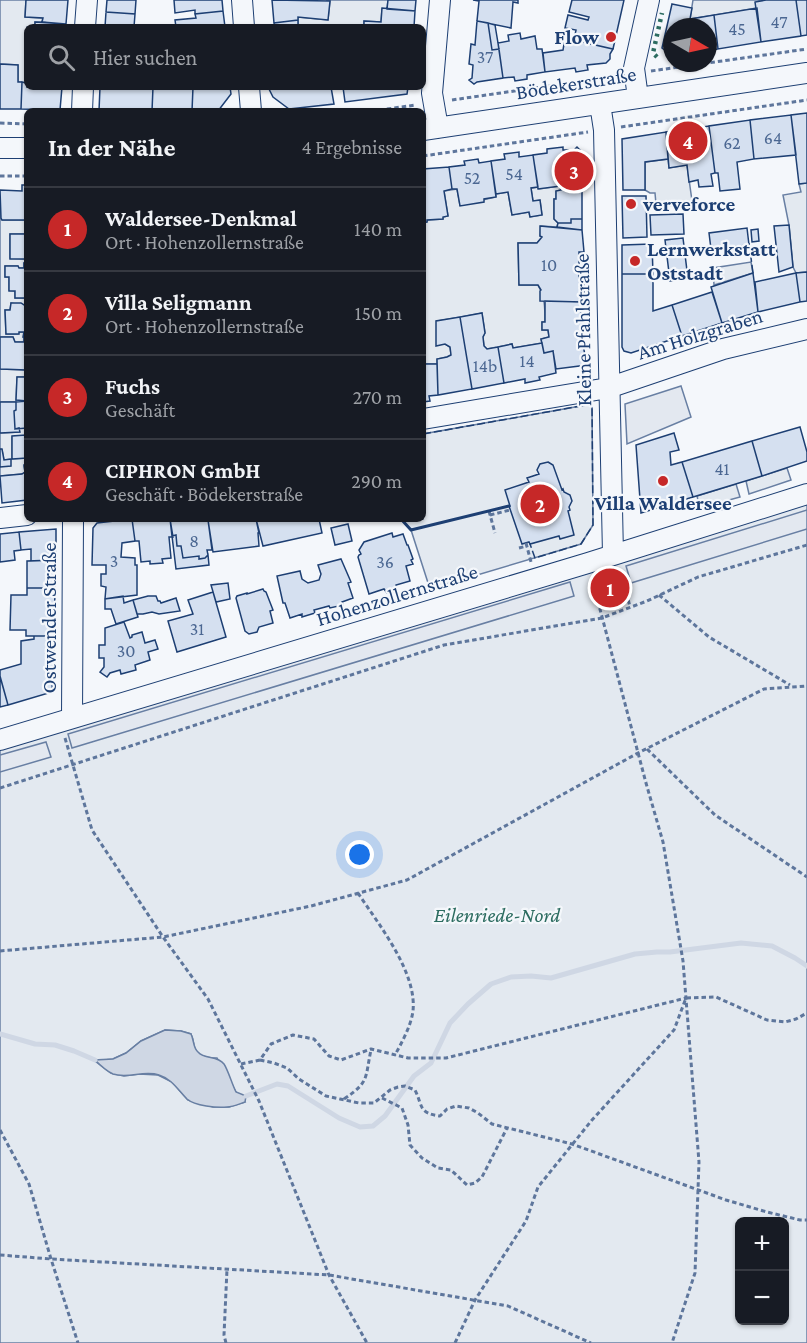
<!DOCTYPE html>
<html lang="de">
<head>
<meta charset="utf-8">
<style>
  body { margin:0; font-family:"Crimson Pro",serif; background:#20242c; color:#f1f3f6 }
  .controls { position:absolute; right:18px; bottom:18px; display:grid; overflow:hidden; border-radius:9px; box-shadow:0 2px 4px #0004 }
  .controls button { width:54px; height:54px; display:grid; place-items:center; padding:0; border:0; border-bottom:2px solid #363941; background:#171b24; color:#f1f3f6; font:30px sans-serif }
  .compass { position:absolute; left:663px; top:18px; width:54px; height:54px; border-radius:50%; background:#171b24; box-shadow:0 2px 4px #0004; rotate:99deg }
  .you { position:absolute; left:360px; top:855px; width:21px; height:21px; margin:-15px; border:4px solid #fff; border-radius:50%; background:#1a73e8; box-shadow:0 0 0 9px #1a73e833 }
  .badge { display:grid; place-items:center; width:39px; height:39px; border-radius:50%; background:#c62828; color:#fff; font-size:20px; font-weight:700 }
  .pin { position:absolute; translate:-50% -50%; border:3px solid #fff; box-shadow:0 2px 6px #0006 }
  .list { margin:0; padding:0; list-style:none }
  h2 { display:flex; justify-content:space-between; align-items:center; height:78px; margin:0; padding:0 24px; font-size:26px }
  h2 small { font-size:20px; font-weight:400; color:#9ea1a6 }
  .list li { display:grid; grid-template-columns:39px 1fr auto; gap:18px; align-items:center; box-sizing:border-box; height:84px; padding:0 24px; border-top:2px solid #363941 }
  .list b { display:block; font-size:22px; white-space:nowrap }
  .list p { margin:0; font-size:20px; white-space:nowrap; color:#9ea1a6 }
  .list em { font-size:20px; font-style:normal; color:#9ea1a6 }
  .icon { flex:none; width:33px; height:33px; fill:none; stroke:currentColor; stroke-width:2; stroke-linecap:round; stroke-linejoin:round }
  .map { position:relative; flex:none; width:807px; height:1343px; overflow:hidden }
  .search { position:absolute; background:#171b24; box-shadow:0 2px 4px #0004; left:24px; top:24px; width:402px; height:66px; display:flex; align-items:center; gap:15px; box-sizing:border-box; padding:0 21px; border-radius:9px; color:#9ea1a6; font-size:22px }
  .panel { position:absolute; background:#171b24; box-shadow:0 2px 4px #0004; left:24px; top:108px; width:402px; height:414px; border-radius:9px }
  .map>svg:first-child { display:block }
</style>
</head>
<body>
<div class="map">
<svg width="807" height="1343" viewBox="0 0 807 1343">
  <rect width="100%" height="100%" fill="#f4f7fb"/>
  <!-- green -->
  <path fill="#e3e9f0" stroke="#687fa3" stroke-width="1.5" fill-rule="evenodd" d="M 0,0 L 26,0 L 25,17 L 43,18 L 42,22 L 35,22 L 35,27 L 27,27 L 26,83 L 18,82 L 18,65 L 0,64 Z
    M 326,0 L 388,0 L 387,9 L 382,9 L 381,22 L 364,21 L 364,27 L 314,27 L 298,25 L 298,17 L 328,20 L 330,1 Z
    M 693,0 L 766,0 L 756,2 L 757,8 L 690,19 Z
    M 668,159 L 669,168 L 687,165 L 693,208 L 656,204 L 655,193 L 650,193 L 645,190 L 645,162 Z
    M 807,183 L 807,272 L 796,273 L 793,267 L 789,225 L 783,195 L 801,192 L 799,184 Z
    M 560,186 L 561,190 L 556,191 L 556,199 L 554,199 L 554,219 L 558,223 L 557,227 L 541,226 L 540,236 L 542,237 L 537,243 L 518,243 L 519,285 L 538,285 C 545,297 545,308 545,322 L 542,322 L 542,330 L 548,330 L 549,337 L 541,339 L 542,343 L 513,348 L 512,344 L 487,349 L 484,346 L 483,337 L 485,333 L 482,313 L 437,321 L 445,344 L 450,347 L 451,355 L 447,357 L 437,359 L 437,364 L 423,364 L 423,223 L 427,222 L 427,220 L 443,219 L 443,217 L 448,216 L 444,191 L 457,189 L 460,205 L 496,197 L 496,194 L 508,192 L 512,215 L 529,212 L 530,217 L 542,215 L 540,200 L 533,201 L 531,188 L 538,187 L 539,189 Z
    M 0,206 L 1,206 L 1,218 L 2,220 L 27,220 L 27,234 L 10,234 L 10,258 L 27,259 L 27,263 L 24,263 L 24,268 L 19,268 L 18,266 L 5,266 L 5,277 L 9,277 L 9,290 L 15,291 L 15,298 L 25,298 L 27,295 L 27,307 L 11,303 L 10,310 L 5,310 L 6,334 L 18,334 L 19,332 L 24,332 L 24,342 L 15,342 L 13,337 L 0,337 Z
    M 751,262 L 753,273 L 714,285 L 713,268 Z
    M 0,369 L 27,370 L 27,377 L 17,377 L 16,402 L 0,402 Z
    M 592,404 L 593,525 L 581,544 L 430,589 L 411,530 L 401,519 L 423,519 L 423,434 Z
    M 19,428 L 27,428 L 27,436 L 12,437 L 12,459 L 27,458 L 27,465 L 24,466 L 25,472 L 22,474 L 0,476 L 0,467 L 11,459 L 4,460 L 2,450 L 0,449 L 0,433 L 19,432 Z
    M 787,468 L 791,480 L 749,494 L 746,481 Z
    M 736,484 L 740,497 L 700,508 L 697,496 Z
    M 807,494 L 807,1343 L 0,1343 L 0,740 ZM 165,1030 L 181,1031 L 191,1034 C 194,1040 193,1043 195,1049 C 198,1057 209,1058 217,1058 L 236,1092 L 245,1102 L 229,1107 L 213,1107 L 188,1100 L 172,1082 L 158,1075 L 139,1074 L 124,1076 L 111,1073 L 95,1061 L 113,1059 L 126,1053 L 141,1041 ZM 740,1222 L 784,1222 L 784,1320 L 740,1320 Z"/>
  <!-- parking -->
  <path fill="#e3e8f0" stroke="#687fa3" stroke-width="1.5" d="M 681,386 L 691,417 L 627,444 L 625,404 Z
    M 807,510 L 807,529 L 631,583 L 626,566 Z
    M 621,570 L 628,598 L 600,606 L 592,578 Z
    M 570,582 L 574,596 L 72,748 L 68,734 Z
    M 46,742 L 51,757 L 0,772 L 0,755 Z"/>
  <!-- water -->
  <path fill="#cfd7e4" stroke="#687fa3" stroke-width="1.5" d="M 165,1030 L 181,1031 L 191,1034 C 194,1040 193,1048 198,1052 C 205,1060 217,1055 224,1064 C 228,1070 232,1084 236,1092 L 246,1096 L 245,1102 C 239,1104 233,1107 227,1107 C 217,1108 195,1106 187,1099 C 178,1090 172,1079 159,1075 C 144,1070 128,1079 113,1074 C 106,1071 100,1065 95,1060 L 113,1059 L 126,1053 L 141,1041 Z"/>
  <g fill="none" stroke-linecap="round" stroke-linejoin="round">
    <!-- stream -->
    <path stroke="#cfd7e4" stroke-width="5" d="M 0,1034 L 35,1044 L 55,1045 L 74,1051 L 95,1060
      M 246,1096 L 277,1084 L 288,1086 L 339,1118 L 360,1127 L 373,1126 L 385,1116 L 414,1076 L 431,1063 L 450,1023 L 468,1004 L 491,984 L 511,977 L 531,976 L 551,978 L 635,954 L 657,952 L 670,952 L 741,943 L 772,946 L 795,958 L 807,966"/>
  </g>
  <!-- building -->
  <path fill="#d5e0f0" stroke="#1d3f73" stroke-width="1.5" d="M 26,0 L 68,0 L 66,24 L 42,22 L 43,18 L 25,17 Z
    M 107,0 L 136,0 L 135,14 L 106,12 Z
    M 174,0 L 222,0 L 223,11 L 195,14 L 195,10 L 175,13 Z
    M 272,0 L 330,1 L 328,20 L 298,17 L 298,20 L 274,23 Z
    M 388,0 L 416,0 L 415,11 L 387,9 Z
    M 473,0 L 518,0 L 518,3 L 513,2 L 511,28 L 477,21 L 479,1 Z
    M 572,0 L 624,0 L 613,49 L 586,43 L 587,37 L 575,35 L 576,30 L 565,28 L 568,15 L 588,20 L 589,17 L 569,12 Z
    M 766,0 L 796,0 L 801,36 L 761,42 L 755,2 Z
    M 796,0 L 807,0 L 807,35 L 801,36 Z
    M 672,4 L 692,8 L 690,19 L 714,15 L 718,49 L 708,51 L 708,27 L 672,27 L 672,56 L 662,48 Z
    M 382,8 L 415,11 L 414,27 L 364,27 L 364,21 L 381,22 Z
    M 757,8 L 761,42 L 718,49 L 714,15 Z
    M 223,11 L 225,27 L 176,27 L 175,20 L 196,18 L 195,14 Z
    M 106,12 L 135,14 L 134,27 L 105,27 Z
    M 298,20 L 298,25 L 314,27 L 275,27 L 274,23 Z
    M 477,21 L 488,23 L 492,50 L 499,49 L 503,78 L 477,82 L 474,84 L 469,80 L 472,78 L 473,65 L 469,64 L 471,44 L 475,45 Z
    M 35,22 L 66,24 L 66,27 L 35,27 Z
    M 488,23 L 495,25 L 499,49 L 492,50 Z
    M 520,33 L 521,39 L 535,36 L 537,49 L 542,49 L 545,72 L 527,75 L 527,79 L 515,81 L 514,77 L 503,78 L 498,43 L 509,41 L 508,35 Z
    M 565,38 L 613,49 L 610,54 L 610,59 L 606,63 L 587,65 L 588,70 L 576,72 L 575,68 L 545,72 L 543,53 L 563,50 Z
    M 0,64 L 18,65 L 18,82 L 22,82 L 21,109 L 0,109 Z
    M 26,69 L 27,87 L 62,87 L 60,110 L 21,109 L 22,82 L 26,83 Z
    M 100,87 L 153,87 L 152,111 L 99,111 Z
    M 153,87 L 193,87 L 192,111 L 152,111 Z
    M 193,87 L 230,87 L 231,94 L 218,111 L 192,111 Z
    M 268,87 L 331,87 L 334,104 L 289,109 L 273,97 Z
    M 343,87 L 408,87 L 407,94 L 345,102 Z
    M 807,113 L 807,183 L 799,184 L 791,115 Z
    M 791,115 L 796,155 L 754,159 L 750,120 Z
    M 750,120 L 754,159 L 737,162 L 740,189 L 720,191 L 718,173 L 715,173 L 709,126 Z
    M 709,126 L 715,173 L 711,174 L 713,186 L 699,187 L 698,180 L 689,182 L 687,165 L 669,168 L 666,132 Z
    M 666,132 L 668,159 L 645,162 L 645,190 L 623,190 L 622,139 Z
    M 563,147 L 563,150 L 574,150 L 577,147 L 583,153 L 581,156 L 582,167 L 586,167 L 586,183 L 582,184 L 582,219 L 571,219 L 571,223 L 558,223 L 554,219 L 554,199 L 556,199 L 556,191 L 561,190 L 560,186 L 538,189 L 533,155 L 547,153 L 547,149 Z
    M 519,152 L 519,157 L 533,155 L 538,187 L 531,188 L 533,201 L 540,200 L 542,215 L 530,217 L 529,212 L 512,215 L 508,192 L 496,194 L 491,161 L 505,159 L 504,154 Z
    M 478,159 L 479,163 L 491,161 L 496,197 L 484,199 L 484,202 L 460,206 L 457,189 L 452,189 L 449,167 L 465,165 L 464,161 Z
    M 449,167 L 452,189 L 444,191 L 448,216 L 443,217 L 443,219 L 427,220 L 427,222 L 423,223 L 423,169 Z
    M 22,185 L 27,185 L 27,220 L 2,220 L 1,218 L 0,190 L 22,191 Z
    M 622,196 L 646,196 L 647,237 L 623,238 Z
    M 683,214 L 684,234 L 651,235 L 650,215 Z
    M 571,219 L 582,219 L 582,230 L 557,227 L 558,223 L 571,223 Z
    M 789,225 L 793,267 L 779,272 L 774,226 Z
    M 540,226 L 582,230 L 584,252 L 579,252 L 579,279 L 584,279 L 584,302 L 540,301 L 540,291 L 541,290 L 538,285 L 519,285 L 518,243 L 537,243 L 542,237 L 540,236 Z
    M 747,228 L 749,245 L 711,249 L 709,233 Z
    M 758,229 L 759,241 L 752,242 L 751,230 Z
    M 10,234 L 27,234 L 27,259 L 10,259 Z
    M 683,238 L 688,279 L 670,281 L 665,240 Z
    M 652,244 L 653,274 L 622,274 L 622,245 Z
    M 24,263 L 27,263 L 27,295 L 25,298 L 15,298 L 15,291 L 9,291 L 9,277 L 5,277 L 5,266 L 18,266 L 19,268 L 24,268 Z
    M 807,272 L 807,301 L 800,302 L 796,273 Z
    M 753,273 L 758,312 L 722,323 L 711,287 Z
    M 796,273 L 800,302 L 758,312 L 755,282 Z
    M 622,274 L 653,274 L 653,311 L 672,305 L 682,336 L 631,353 L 624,351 L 622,347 Z
    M 712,292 L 722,323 L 682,336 L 672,305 Z
    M 545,301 L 581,302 L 581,322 L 588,322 L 588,331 L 581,331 L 581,345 L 583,345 L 587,365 L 556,369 L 553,351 L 544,353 L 541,339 L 549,337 L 548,330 L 542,330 L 542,322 L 545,322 Z
    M 11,303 L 21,303 L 27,307 L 27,337 L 23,337 L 24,332 L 19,332 L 19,334 L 6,334 L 5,310 L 10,310 Z
    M 482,313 L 485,333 L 483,337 L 484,346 L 487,349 L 498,347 L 504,383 L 472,389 L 460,317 Z
    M 460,317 L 472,389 L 438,395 L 437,359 L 447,357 L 451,355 L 450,347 L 445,344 L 436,346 L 436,321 Z
    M 0,337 L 13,337 L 15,342 L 24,342 L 24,337 L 27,337 L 27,370 L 0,369 Z
    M 542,343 L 544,353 L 553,351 L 556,373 L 539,377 L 540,380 L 525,383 L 525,379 L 504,383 L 498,347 L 512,344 L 513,348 Z
    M 423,364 L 437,364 L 438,395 L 429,396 L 430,401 L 423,402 Z
    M 17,377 L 27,377 L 27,401 L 16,400 Z
    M 27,401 L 27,428 L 15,429 L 14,411 L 16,410 L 16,402 Z
    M 0,402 L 16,402 L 16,410 L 14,411 L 15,429 L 19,428 L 20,432 L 0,433 Z
    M 800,427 L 807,452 L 807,461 L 762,476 L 752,441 Z
    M 674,433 L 679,450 L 670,452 L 671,465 L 682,462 L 693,497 L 641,513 L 636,445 Z
    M 26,435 L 27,436 L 27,458 L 12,459 L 12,436 Z
    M 752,441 L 762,476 L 693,497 L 682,462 Z
    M 0,449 L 2,449 L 4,460 L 11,459 L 11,466 L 0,467 Z
    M 548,462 L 553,465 L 562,490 L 563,489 L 564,492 L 570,495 L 572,501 L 569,507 L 570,510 L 568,511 L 574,535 L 560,539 L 559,536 L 530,544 L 529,542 L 522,544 L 509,506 L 510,506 L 505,490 L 529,482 L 527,478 L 539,474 L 537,470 L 540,464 Z
    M 24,465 L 27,465 L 27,500 L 2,503 L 0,476 L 22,474 L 25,472 Z
    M 132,519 L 135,541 L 122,543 L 121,557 L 135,558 L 135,565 L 137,565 L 137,595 L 105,599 L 106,587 L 101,586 L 101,574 L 106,574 L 106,565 L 92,565 L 93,528 L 97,523 Z
    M 132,519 L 170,519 L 173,537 L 169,537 L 171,558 L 162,559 L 163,563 L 150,564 L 150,561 L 141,562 L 139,541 L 135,541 Z
    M 170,519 L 200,519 L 200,521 L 208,520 L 212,550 L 207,550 L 208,555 L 205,558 L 199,559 L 199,556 L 183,558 L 181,546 L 177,546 L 176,535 L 172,536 Z
    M 256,519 L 259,533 L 258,533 L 259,546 L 213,552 L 208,520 Z
    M 256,519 L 319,519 L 322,533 L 263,546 Z
    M 348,524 L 352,541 L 335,545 L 331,528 Z
    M 56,529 L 56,560 L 31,561 L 31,549 L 21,550 L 19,532 Z
    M 19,532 L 21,550 L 14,551 L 15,560 L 0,562 L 0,534 Z
    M 392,533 L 393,537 L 403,534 L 407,545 L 408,545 L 413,559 L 411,560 L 413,564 L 406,566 L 410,581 L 396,585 L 396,590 L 392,593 L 387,593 L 384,589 L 369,594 L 358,557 L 359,555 L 361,554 L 359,550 L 364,542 Z
    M 176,535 L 177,546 L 181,546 L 183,558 L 199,556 L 199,559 L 205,558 L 208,555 L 209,565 L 176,569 L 172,536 Z
    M 341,559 L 351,582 L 348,583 L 353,598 L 342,602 L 343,605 L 330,608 L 329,606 L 314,610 L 315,613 L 302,617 L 302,614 L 290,618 L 285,603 L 283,603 L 277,576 L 300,571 L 302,579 L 308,583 L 319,580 L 321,574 L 318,565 Z
    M 56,560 L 55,588 L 27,588 L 27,561 Z
    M 228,583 L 230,599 L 216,602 L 211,585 Z
    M 27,588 L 55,588 L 54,636 L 26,636 L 26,630 L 10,630 L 11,595 L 27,595 Z
    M 263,589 L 264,591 L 266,592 L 273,610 L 270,611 L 273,623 L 259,627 L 257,632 L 249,634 L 245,631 L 236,598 L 237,596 L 247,593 L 247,594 Z
    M 213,592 L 226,637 L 177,652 L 168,621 L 193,614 L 188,600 Z
    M 123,596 L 124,603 L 133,600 L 138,617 L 116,624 L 111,609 L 105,609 L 105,599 Z
    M 148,596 L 156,596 L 158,601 L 160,601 L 161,603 L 176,598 L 180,611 L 159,614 L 152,612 L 143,614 L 137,614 L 133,600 Z
    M 124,622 L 130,638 L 132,637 L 132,635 L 142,632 L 145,643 L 155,640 L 158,649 L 148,652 L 150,660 L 135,665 L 136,670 L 121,674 L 120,670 L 110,673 L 107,677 L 100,672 L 104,667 L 104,658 L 99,658 L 99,645 L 105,645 L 105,628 Z
    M 34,636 L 54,636 L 52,692 L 8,705 L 0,676 L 0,670 L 21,664 L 21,641 L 34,639 Z
    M 0,680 L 1,680 L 8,705 L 0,707 Z"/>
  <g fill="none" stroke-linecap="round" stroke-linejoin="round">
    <defs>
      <path id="minor" d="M 242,0 L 244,27
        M 85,27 L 87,0
        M 249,87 L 251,111
        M 638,98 L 634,68 L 649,0
        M 600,104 L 604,130 L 613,555
        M 82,111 L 83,87
        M 438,128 L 432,93 L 440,0
        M 423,130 L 807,73
        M 0,148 L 27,148
        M 423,419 L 608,388 L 723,349 L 807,329
        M 0,518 L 27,515
        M 72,718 L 73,519
        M 0,740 L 588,563 L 807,494"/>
    </defs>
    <!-- minor casing -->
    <use href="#minor" stroke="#1d3f73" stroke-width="22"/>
    <!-- path -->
    <path stroke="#5e769c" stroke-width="3" stroke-dasharray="4.5 3" stroke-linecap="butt" d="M 651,71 L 807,49
      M 452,100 L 618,76
      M 372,111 L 416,105
      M 0,123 L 27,124
      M 621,127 L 807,100
      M 423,156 L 588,132
      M 0,176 L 27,176
      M 489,511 L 495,533
      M 490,515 L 510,510
      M 526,543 L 531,562
      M 519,548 L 527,546
      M 621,571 L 630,607
      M 592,579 L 646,783 L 663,842 L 683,961 L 699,1162 L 695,1273 L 672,1343
      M 659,595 L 709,637 L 790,685
      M 65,738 L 92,830 L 163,937 L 208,999 L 259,1101 L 329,1275 L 367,1343
      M 647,749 L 715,815 L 807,877
      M 0,788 L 444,645 L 602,618 L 647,601 L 698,577 L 807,545
      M 358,893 C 379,925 417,972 413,1011 C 411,1026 402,1042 395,1055
      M 0,951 L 163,937 L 311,906 L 407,880 L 638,753 L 764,689 L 807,686
      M 260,1060 L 274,1063 L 287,1068 L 299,1079 L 326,1096 L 340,1099 L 359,1103 L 374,1103 L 390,1090 L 398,1087 L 405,1086 L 415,1090 C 423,1106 418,1113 440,1116 L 447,1109 L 456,1106 L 469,1108 L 478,1113 L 492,1124 L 572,1144 L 726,1200 L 767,1212 L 800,1220 L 807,1220
      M 241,1064 L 260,1060 L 271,1044 L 293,1035 L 314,1039 L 329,1056 L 341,1060 L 371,1049 L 408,1058 L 446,1058 L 686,998
      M 382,1098 L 402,1108 L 408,1125 L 410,1145 L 422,1158 L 438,1168 L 451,1170 L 467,1185 L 475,1183 L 482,1177 L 507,1128
      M 344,1099 C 370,1082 365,1077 371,1050
      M 0,1130 L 29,1184 L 51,1259 L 78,1343
      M 0,1255 L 51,1259 L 329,1275 L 508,1306 L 591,1343
      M 226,1343 L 224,1335 L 227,1269
      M 455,1343 L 475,1300 L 526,1221 L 538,1187 L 592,1120 L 674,1030 L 686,998 L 716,997 L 767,1020 L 785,1022 L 796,1019 L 807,1013"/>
    <!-- minor -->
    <use href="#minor" stroke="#f4f7fb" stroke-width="20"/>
    <!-- hedge -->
    <path stroke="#2c6c60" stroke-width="4.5" stroke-dasharray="3 4.5" stroke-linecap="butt" d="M 657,57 L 653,53 L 662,13"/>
    <!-- fence -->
    <path stroke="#1d3f73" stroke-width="1.5" stroke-dasharray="8 3" stroke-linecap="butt" d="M 749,243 L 753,273
      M 423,434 L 592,404 L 593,525 L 581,544 L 535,558 L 530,544"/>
    <!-- wall -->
    <path stroke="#1d3f73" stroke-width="3" d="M 401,519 L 411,530 L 509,506"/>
  </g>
  <!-- markers -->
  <g fill="#c62828" stroke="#f4f7fb" stroke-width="2">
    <circle cx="611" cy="37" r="6"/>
    <circle cx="631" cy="204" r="6"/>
    <circle cx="635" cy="261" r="6"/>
    <circle cx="663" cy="481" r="6"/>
  </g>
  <g text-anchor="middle" stroke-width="4.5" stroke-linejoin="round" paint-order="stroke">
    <!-- number labels -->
    <g font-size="18" fill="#4b6792">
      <text x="779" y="28">47</text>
      <text x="737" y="35">45</text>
      <text x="485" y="63">37</text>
      <text x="773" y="144">64</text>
      <text x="732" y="149">62</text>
      <text x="514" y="180">54</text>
      <text x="472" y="184">52</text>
      <text x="549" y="271">10</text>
      <text x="527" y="367">14</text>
      <text x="485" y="372">14b</text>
      <text x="722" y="475">41</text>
      <text x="194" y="547">8</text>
      <text x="114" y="567">3</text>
      <text x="385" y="568">36</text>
      <text x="197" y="635">31</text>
      <text x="126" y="657">30</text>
    </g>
    <!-- poi labels -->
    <g font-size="21" font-weight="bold" fill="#1d3f73" stroke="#f4f7fb" text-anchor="start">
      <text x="599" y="44" text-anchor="end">Flow</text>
      <text x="643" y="211">verveforce</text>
      <text x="647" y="256">Lernwerkstatt<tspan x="647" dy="24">Oststadt</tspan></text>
      <text x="663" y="510" text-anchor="middle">Villa Waldersee</text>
    </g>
    <!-- street labels -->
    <g font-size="21" fill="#1d3f73" stroke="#f4f7fb">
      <text transform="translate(576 83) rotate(-9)" y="7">Bödekerstraße</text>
      <text transform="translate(583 330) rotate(-91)" y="7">Kleine Pfahlstraße</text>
      <text transform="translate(700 334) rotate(-17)" y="7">Am Holzgraben</text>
      <text transform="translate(397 595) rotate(-17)" y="7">Hohenzollernstraße</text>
      <text transform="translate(49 618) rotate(-90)" y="7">Ostwender Straße</text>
    </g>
    <!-- park labels -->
    <g font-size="21" font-style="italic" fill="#2c6c60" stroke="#f4f7fb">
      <text x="497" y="922">Eilenriede-Nord</text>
    </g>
  </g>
</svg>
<div class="controls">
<button>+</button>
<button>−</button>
</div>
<svg class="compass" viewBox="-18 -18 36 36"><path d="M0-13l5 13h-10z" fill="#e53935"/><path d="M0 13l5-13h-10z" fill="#9ea1a6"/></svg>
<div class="you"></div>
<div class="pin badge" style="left:610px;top:588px">1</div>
<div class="pin badge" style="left:540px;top:504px">2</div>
<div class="pin badge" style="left:574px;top:171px">3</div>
<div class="pin badge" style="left:688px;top:141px">4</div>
<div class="search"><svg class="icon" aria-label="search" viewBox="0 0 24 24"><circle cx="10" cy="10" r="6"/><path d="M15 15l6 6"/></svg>Hier suchen</div>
<section class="panel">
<h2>In der Nähe<small>4 Ergebnisse</small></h2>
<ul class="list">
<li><span class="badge">1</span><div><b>Waldersee-Denkmal</b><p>Ort · Hohenzollernstraße</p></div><em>140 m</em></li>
<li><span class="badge">2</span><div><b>Villa Seligmann</b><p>Ort · Hohenzollernstraße</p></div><em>150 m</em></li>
<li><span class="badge">3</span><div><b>Fuchs</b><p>Geschäft</p></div><em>270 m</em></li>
<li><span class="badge">4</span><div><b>CIPHRON GmbH</b><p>Geschäft · Bödekerstraße</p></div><em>290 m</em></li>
</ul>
</section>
</div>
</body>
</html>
